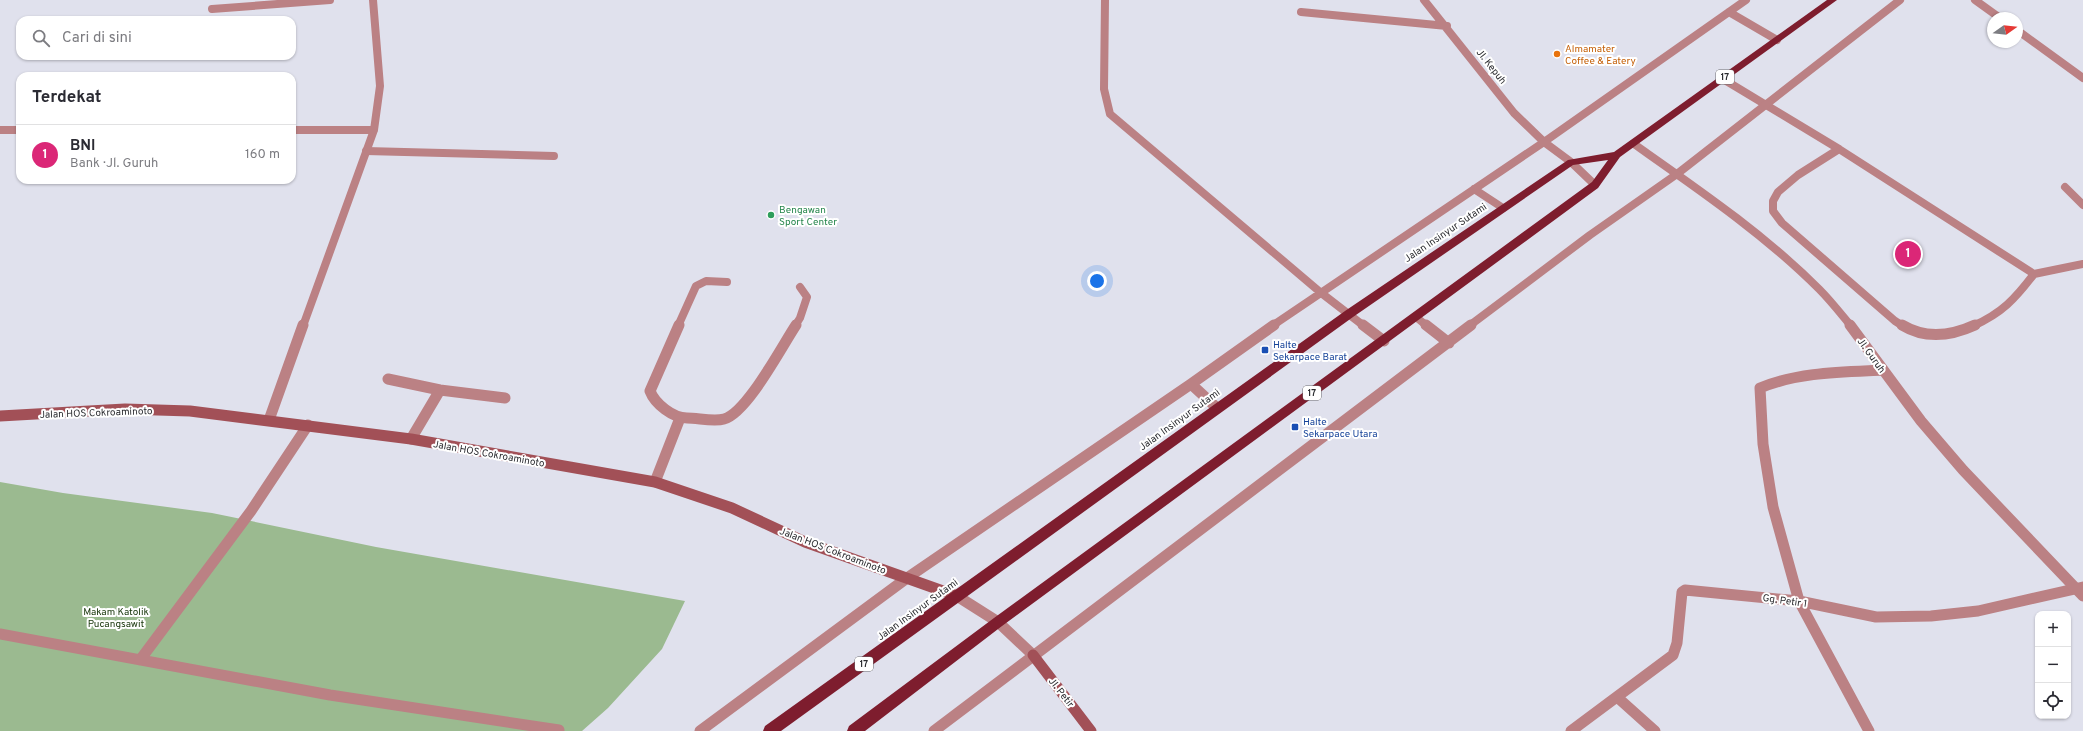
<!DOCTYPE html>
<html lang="id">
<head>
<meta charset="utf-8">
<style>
  body { margin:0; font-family:Overpass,sans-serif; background:#f2f2f3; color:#2b2b33 }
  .controls { position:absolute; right:12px; bottom:12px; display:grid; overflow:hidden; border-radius:8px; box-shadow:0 1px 3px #0004 }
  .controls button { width:36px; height:36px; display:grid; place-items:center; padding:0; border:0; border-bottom:1px solid #e1e1e2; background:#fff; color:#2b2b33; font:20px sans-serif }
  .compass { position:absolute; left:1987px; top:12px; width:36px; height:36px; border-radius:50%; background:#fff; box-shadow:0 1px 3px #0004; rotate:75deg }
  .you { position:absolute; left:1097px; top:281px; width:14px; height:14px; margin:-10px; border:3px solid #fff; border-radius:50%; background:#1a73e8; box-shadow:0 0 0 6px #1a73e833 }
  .badge { display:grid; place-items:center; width:26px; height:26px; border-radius:50%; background:#db2777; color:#fff; font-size:13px; font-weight:700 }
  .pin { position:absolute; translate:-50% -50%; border:2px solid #fff; box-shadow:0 1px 4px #0006 }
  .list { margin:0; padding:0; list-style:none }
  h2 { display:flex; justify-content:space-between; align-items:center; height:52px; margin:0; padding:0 16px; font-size:17px }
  h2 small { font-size:13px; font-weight:400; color:#7c7c81 }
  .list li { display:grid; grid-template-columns:26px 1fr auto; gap:12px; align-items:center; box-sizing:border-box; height:60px; padding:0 16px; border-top:1px solid #e1e1e2 }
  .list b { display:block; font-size:15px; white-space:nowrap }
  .list p { margin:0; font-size:13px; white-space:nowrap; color:#7c7c81 }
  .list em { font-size:13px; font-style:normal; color:#7c7c81 }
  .icon { flex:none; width:22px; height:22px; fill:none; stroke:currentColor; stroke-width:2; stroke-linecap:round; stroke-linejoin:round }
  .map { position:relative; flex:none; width:2083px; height:731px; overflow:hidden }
  .search { position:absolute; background:#fff; box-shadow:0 1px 3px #0004; left:16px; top:16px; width:280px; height:44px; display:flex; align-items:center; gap:10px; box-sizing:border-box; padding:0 14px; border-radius:12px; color:#7c7c81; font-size:15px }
  .panel { position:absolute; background:#fff; box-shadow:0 1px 3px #0004; left:16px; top:72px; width:280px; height:112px; border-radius:12px }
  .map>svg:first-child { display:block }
</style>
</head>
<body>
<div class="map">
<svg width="2083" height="731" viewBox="0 0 2083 731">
  <rect width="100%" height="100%" fill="#e0e1ed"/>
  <!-- green -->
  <path fill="#9bba90" d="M 0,482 L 63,493 L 212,513 L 376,547 L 685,601 L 662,649 L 608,708 L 582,731 L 0,731 Z"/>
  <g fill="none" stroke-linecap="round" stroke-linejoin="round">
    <!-- service-far1 -->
    <path stroke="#bb8184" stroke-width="8" d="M 1723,79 L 1839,149 L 2034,274 L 2083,264
      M 1839,149 L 1798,175 L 1778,192 L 1773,201 L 1773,211 L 1782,223 L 1895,321 L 1903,326
      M 366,151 L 554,156
      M 2065,187 L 2083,205
      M 678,326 L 696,286 L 706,281 L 727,282
      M 795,326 L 800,318 L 807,297 L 800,287
      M 1973,326 C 2002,313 2015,299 2034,274"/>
    <!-- service -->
    <path stroke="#bb8184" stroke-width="11" d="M 679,325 L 650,391 C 655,404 673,418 687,418 C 698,418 714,422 724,419 C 747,413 782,346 796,325
      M 1902,325 C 1925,339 1951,336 1975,325
      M 388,379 L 440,390 L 505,398
      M 411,439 L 440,390
      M 655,482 L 680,418
      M 0,634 L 330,695 L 559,730
      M 140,660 L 251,511 L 308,425"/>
    <!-- minor-far1 -->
    <path stroke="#bb8184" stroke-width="8" d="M 1105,0 L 1104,89 L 1110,114 L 1320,292 L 1364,326
      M 1424,0 L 1514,113 L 1544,142 L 1571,162 L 1595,185
      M 1975,0 L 2000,18
      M 212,9 L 330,0
      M 1301,12 L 1447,26
      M 1729,12 L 1777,40
      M 2017,30 L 2083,78
      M 0,130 L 20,130
      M 292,130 L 374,130
      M 1474,189 L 1503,208
      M 1416,317 L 1427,326
      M 303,326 L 374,130 L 380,86 L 373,0
      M 1272,326 L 1544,142 L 1746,0
      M 1469,326 L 1590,235 L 1677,174 L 1900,0"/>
    <!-- minor -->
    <path stroke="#bb8184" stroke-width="11" d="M 1363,325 L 1384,341
      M 1426,325 L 1449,343
      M 1191,384 L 1217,408
      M 269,420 L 303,325
      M 1617,697 L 1655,731
      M 700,731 L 907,578 L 1191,384 L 1274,325
      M 934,731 L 1471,325
      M 1571,731 L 1673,655 L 1677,643 L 1682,592 L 1685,590 L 1799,601 L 1876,617 L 1931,616 L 1978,611 L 2083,587
      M 1869,731 L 1799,601 L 1773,507 L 1763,444 L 1760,388 C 1798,372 1843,372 1883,370"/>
    <!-- tertiary-far1 -->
    <path stroke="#bb8184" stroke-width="8" d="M 1634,144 C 1698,189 1764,234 1819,289 C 1831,301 1841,314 1851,326"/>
    <!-- tertiary -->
    <path stroke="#bb8184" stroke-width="11" d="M 1850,325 L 1921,421 L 1963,470 L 2083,596
      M 957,596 L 998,622 L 1033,655"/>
    <!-- secondary -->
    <path stroke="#a25057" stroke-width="11" d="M 0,416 L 125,409 L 190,411 L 411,439 L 655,482 L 732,508 L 805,542 L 957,596
      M 1033,655 L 1091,731"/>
    <!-- trunk -->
    <path fill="#7e1d2e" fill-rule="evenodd" d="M 1827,0 L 1837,0 L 1620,157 L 1598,188 L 1002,626 L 865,731 L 847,731 L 849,726 L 994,618 L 1592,182 L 1608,160 L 1573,165 L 1353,317 L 781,731 L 763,731 L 765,726 L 1345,311 L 1568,160 L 1614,152 Z"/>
  </g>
  <!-- markers -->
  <circle fill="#e8710a" stroke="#fff" stroke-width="1.5" cx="1557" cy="54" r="4"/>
  <circle fill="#2e9e5b" stroke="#fff" stroke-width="1.5" cx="771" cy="215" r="4"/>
  <g fill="#1a4fb4" stroke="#fff" stroke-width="1.5">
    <rect x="1261" y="346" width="8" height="8" rx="2"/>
    <rect x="1291" y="423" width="8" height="8" rx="2"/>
  </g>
  <g text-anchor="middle" stroke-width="4" stroke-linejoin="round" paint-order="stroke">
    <!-- shield labels -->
    <g fill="#fff" stroke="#6b6b6e" stroke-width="1">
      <rect x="1716" y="70" width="18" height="14" rx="3"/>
      <rect x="1303" y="386" width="18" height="14" rx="3"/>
      <rect x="855" y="657" width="18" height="14" rx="3"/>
    </g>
    <g font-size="9" font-weight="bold" fill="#2b2c30">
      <text x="1725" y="80">17</text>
      <text x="1312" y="396">17</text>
      <text x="864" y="667">17</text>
    </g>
    <!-- food labels -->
    <g font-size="10" fill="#c56008" stroke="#fff" text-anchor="start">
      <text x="1565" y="52">Almamater<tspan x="1565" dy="12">Coffee &amp; Eatery</tspan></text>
    </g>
    <!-- street labels -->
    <g font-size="10" fill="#2b2c30" stroke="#fff">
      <text transform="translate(1492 66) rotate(52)" y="4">Jl. Kepuh</text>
      <text transform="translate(1445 232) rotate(-34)" y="4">Jalan Insinyur Sutami</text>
      <text transform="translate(1872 355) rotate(54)" y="4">Jl. Guruh</text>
      <text transform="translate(96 412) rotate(-2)" y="4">Jalan HOS Cokroaminoto</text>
      <text transform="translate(1179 419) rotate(-36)" y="4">Jalan Insinyur Sutami</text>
      <text transform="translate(489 453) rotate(10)" y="4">Jalan HOS Cokroaminoto</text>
      <text transform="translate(833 550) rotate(21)" y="4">Jalan HOS Cokroaminoto</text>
      <text transform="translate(1785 600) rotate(8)" y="4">Gg. Petir 1</text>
      <text transform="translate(917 609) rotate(-36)" y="4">Jalan Insinyur Sutami</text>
      <text transform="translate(1062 692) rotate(52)" y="4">Jl. Petir</text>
    </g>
    <!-- leisure labels -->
    <g font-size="10" fill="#27864d" stroke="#fff" text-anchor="start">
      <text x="779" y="213">Bengawan<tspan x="779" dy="12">Sport Center</tspan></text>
    </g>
    <!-- transit labels -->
    <g font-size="10" fill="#164399" stroke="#fff" text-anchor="start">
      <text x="1273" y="348">Halte<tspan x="1273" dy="12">Sekarpace Barat</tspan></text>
      <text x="1303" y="425">Halte<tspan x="1303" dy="12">Sekarpace Utara</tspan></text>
    </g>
    <!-- park labels -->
    <g font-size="10" fill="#163409" stroke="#fff">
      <text x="116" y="615">Makam Katolik<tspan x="116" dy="12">Pucangsawit</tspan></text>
    </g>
  </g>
</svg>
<div class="controls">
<button>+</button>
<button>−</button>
<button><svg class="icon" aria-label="locate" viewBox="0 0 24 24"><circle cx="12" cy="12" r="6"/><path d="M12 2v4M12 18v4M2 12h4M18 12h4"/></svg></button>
</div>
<svg class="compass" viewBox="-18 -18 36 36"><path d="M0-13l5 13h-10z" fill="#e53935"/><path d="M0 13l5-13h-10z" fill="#7c7c81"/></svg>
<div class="you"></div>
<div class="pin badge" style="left:1908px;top:254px">1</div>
<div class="search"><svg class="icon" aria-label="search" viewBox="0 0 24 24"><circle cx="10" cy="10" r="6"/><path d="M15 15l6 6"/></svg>Cari di sini</div>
<section class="panel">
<h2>Terdekat<small></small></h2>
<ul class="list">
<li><span class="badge">1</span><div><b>BNI</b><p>Bank · Jl. Guruh</p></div><em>160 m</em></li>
</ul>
</section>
</div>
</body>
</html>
